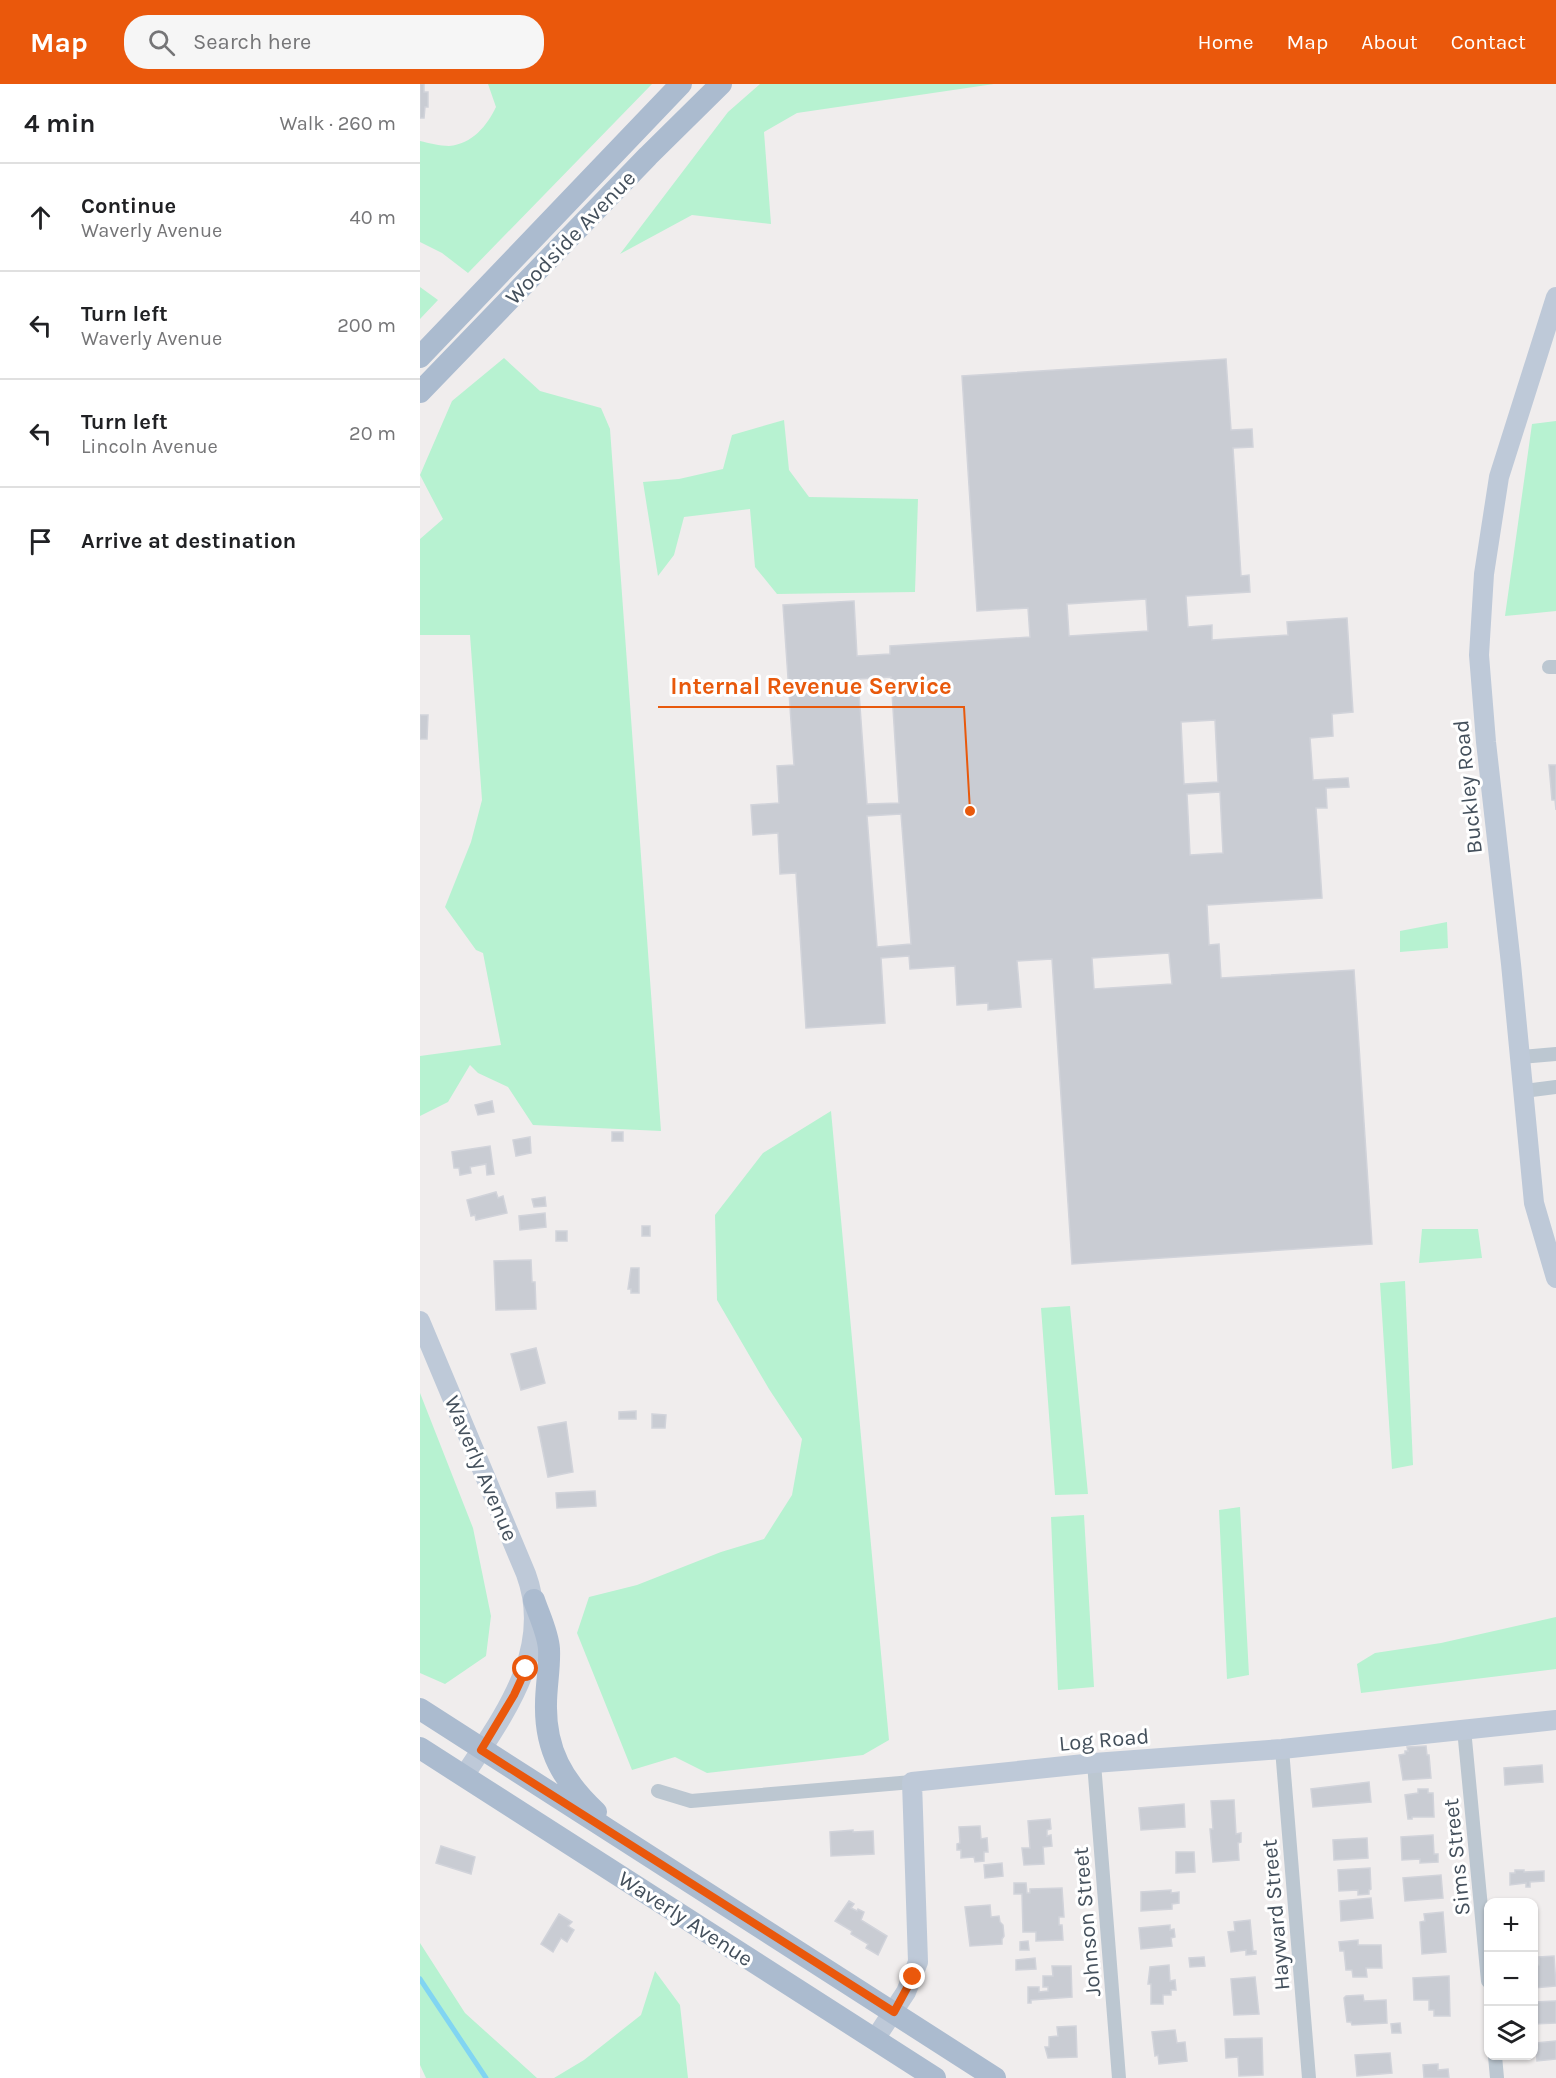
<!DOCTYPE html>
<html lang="en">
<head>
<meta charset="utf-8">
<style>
  body { margin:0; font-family:Karla,sans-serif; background:#f6f6f6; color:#202124 }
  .controls { position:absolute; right:18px; bottom:18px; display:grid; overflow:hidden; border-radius:12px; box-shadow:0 2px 4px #0004 }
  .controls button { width:54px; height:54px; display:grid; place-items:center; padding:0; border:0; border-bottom:2px solid #e0e0e0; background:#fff; color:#202124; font:30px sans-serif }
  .stop { position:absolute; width:18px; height:18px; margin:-14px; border:4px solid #ea580c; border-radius:50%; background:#fff }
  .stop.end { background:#ea580c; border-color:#fff; box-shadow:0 2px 6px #0008 }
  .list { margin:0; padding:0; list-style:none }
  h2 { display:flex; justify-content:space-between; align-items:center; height:78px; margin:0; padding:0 24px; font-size:26px }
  h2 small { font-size:20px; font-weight:400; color:#757577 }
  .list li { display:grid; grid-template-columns:39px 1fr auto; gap:18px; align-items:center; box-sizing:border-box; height:108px; padding:0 24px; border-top:2px solid #e0e0e0 }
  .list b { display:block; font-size:22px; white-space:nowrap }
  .list p { margin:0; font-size:20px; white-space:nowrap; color:#757577 }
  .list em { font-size:20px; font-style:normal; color:#757577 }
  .icon { flex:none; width:33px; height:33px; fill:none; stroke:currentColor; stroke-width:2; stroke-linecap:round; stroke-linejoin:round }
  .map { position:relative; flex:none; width:1136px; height:1994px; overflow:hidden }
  header { display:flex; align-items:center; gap:36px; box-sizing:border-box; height:84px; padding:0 30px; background:#ea580c; color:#fff }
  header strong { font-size:28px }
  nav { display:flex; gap:33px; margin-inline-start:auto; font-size:21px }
  .search { width:420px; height:54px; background:#f6f6f6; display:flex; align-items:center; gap:15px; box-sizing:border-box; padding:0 21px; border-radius:24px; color:#757577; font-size:22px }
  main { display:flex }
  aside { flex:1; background:#fff }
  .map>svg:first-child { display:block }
</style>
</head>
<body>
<header>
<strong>Map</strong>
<div class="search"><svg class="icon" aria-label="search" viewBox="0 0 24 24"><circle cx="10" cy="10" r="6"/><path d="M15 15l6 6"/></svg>Search here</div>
<nav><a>Home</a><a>Map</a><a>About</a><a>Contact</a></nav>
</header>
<main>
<aside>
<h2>4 min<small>Walk · 260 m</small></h2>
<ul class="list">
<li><svg class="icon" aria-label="ahead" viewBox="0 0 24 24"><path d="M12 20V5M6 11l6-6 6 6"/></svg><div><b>Continue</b><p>Waverly Avenue</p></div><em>40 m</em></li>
<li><svg class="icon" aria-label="left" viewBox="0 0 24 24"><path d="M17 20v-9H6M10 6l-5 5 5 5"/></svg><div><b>Turn left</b><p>Waverly Avenue</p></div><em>200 m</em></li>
<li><svg class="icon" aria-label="left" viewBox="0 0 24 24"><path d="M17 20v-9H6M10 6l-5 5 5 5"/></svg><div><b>Turn left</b><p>Lincoln Avenue</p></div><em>20 m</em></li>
<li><svg class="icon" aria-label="arrive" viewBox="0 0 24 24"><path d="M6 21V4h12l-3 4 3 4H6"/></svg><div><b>Arrive at destination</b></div></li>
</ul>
</aside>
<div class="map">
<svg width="1136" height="1994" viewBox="0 0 1136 1994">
  <rect width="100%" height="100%" fill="#f0eded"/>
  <!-- green -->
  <path fill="#b7f2d1" d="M 68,0 L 232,0 L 48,189 L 22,169 L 0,158 L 0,57 C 9,59 20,62 29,62 C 52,60 67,42 76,23 Z
    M 340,0 L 574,0 L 377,29 L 344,48 L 351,140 L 272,131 L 200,170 L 308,28 Z
    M 0,203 L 18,216 L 0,235 Z
    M 84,274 L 120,307 L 181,324 L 190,345 L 241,1047 L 113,1041 L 88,1003 L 58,989 L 50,981 L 28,1018 L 0,1032 L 0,972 L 81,961 L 63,869 L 56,866 L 25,823 L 51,758 L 62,716 L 50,551 L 0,551 L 0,455 L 23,435 L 0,391 L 32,317 Z
    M 364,336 L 369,386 L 389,413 L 498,415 L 495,508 L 357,510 L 335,483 L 330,425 L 264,433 L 254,471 L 238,492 L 223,398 L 259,395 L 303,385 L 312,351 Z
    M 1136,337 L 1136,527 L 1085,532 L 1112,340 Z
    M 1027,838 L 1028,864 L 980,868 L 980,847 Z
    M 411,1027 L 469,1656 L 443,1671 L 287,1689 L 255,1673 L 212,1686 L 157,1549 L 169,1513 L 217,1501 L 301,1468 L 344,1455 L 372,1411 L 382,1355 L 349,1305 L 297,1216 L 295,1131 L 343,1069 Z
    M 1002,1145 L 1058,1145 L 1062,1174 L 999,1179 Z
    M 985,1197 L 993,1381 L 972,1385 L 960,1199 Z
    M 650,1222 L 668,1410 L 635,1411 L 621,1224 Z
    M 0,1309 L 53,1444 L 71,1532 L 66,1572 L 25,1600 L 0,1589 Z
    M 820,1423 L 829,1591 L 807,1595 L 799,1426 Z
    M 664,1431 L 674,1603 L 638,1606 L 631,1433 Z
    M 1136,1533 L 1136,1585 L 941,1609 L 937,1580 L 955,1569 L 1021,1559 Z
    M 0,1859 L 45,1929 L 117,1994 L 6,1994 L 0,1981 Z
    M 235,1887 L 260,1921 L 268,1994 L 134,1994 L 164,1976 L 221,1931 Z"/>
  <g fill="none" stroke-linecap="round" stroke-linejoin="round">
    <!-- stream -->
    <path stroke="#81d5f2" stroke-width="5" d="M 0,1895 L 66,1994"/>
  </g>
  <!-- building -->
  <path fill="#c9ccd3" stroke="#d1d3da" stroke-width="1.5" fill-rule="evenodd" d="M 0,0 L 4,0 L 4,8 L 8,8 L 8,23 L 5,23 L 4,34 L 0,34 Z
    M 806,275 L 811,346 L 832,345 L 833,363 L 813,364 L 821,492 L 829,491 L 830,508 L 766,512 L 768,543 L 792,541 L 792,556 L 868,551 L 867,538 L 927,534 L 933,628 L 912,630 L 913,652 L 890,654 L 893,696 L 928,694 L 929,703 L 906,704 L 907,724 L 896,724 L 902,814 L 787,821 L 789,861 L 799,860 L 801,894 L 934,886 L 952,1160 L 652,1180 L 632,875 L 597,877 L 601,923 L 568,926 L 568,919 L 537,921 L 535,882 L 490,885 L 489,872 L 461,874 L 465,939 L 386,944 L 376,789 L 360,790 L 358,749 L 333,751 L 331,721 L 359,719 L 357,682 L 374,681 L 363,521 L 434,517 L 437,572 L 470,570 L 470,562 L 610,553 L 608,524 L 557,527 L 542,292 ZM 726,515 L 728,547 L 649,552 L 647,520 ZM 471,593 L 479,719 L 447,720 L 438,595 ZM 795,636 L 798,698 L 764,700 L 761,638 ZM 800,708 L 803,769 L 770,771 L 767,710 ZM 481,730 L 491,860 L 457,863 L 447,732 ZM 749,869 L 752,900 L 674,905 L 672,874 Z
    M 0,631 L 8,631 L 7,655 L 0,655 Z
    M 1129,681 L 1136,681 L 1136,726 L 1135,716 L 1132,716 Z
    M 72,1017 L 74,1028 L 58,1031 L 55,1021 Z
    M 192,1048 L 203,1048 L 203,1057 L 192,1057 Z
    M 110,1053 L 111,1069 L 96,1072 L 93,1056 Z
    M 70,1062 L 74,1090 L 67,1091 L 66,1080 L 50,1083 L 51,1089 L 40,1091 L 39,1084 L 34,1084 L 32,1068 Z
    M 76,1108 L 78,1114 L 83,1112 L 87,1129 L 56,1136 L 55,1131 L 51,1132 L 47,1116 Z
    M 125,1113 L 126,1122 L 114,1123 L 112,1115 Z
    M 125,1129 L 126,1143 L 100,1146 L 99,1132 Z
    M 222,1142 L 230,1142 L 230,1152 L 222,1152 Z
    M 136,1147 L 147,1147 L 147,1157 L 136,1157 Z
    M 111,1176 L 112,1198 L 115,1198 L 116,1225 L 76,1226 L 74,1177 Z
    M 211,1184 L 219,1184 L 219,1209 L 211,1209 L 211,1205 L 208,1205 Z
    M 116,1264 L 125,1299 L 101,1306 L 91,1270 Z
    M 216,1327 L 216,1335 L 199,1335 L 199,1328 Z
    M 232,1330 L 246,1331 L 245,1344 L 232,1344 Z
    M 146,1338 L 153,1388 L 128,1393 L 118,1343 Z
    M 175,1407 L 176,1422 L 137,1424 L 136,1409 Z
    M 1006,1662 L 1007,1671 L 1009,1671 L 1011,1694 L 983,1696 L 979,1671 L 985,1670 L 985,1667 L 988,1667 L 987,1663 Z
    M 1122,1681 L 1123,1698 L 1085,1701 L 1084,1684 Z
    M 949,1698 L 951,1718 L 893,1723 L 891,1705 Z
    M 998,1705 L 1008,1705 L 1008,1709 L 1013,1709 L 1014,1733 L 992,1733 L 992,1735 L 988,1735 L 985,1711 L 998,1709 Z
    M 814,1716 L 816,1750 L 821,1749 L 821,1758 L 818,1759 L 819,1776 L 793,1778 L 790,1745 L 793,1745 L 791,1717 Z
    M 764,1720 L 765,1743 L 721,1746 L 719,1724 Z
    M 630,1735 L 631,1745 L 627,1746 L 627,1752 L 631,1751 L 632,1762 L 623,1763 L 624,1780 L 604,1781 L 602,1764 L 610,1764 L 608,1737 Z
    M 560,1742 L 561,1755 L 567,1754 L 568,1768 L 564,1768 L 564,1777 L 555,1778 L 554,1773 L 541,1774 L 541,1766 L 537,1766 L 537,1760 L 540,1759 L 539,1743 Z
    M 433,1746 L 433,1748 L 453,1747 L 454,1770 L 411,1772 L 410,1748 Z
    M 1013,1751 L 1014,1770 L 1018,1770 L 1018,1778 L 1000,1779 L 1000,1775 L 982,1776 L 981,1753 Z
    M 947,1754 L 948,1774 L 914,1776 L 913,1756 Z
    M 21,1762 L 55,1773 L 51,1790 L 16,1779 Z
    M 756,1768 L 774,1768 L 775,1788 L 756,1789 Z
    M 582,1779 L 583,1792 L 565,1794 L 564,1781 Z
    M 950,1784 L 951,1805 L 949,1806 L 949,1810 L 938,1811 L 938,1806 L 919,1807 L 918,1786 Z
    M 1095,1786 L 1104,1786 L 1104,1788 L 1124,1787 L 1124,1797 L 1110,1798 L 1110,1803 L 1106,1803 L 1106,1799 L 1090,1801 L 1090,1789 L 1095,1789 Z
    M 1021,1791 L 1023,1814 L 985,1817 L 983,1794 Z
    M 594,1799 L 606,1799 L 607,1809 L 610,1809 L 610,1805 L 642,1804 L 644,1833 L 639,1833 L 639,1841 L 642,1841 L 643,1856 L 616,1857 L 616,1848 L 603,1848 L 602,1810 L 594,1810 Z
    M 751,1806 L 751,1809 L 759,1808 L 759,1819 L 752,1820 L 752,1825 L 721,1827 L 721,1808 Z
    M 951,1814 L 953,1834 L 921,1837 L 920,1817 Z
    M 429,1817 L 434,1820 L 431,1824 L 437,1827 L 438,1825 L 444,1828 L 441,1836 L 467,1852 L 458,1871 L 446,1864 L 448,1860 L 431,1850 L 432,1847 L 415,1837 Z
    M 570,1821 L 571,1833 L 579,1832 L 580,1838 L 583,1841 L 584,1852 L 582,1855 L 582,1860 L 550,1862 L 545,1823 Z
    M 1023,1828 L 1026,1868 L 1002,1870 L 1000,1838 L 1005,1837 L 1004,1830 Z
    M 139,1830 L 152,1838 L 148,1842 L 154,1846 L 147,1858 L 141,1854 L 133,1868 L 121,1860 Z
    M 830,1836 L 833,1867 L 836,1867 L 836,1870 L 826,1871 L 826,1866 L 811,1868 L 808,1848 L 815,1847 L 814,1838 Z
    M 750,1841 L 750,1846 L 754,1845 L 755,1853 L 751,1854 L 752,1862 L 721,1865 L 719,1844 Z
    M 938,1856 L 938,1861 L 961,1861 L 962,1884 L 946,1884 L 947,1893 L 933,1893 L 932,1886 L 926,1886 L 924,1867 L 920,1867 L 919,1858 Z
    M 608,1857 L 609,1866 L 600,1866 L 600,1858 Z
    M 1134,1872 L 1136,1902 L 1114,1904 L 1114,1882 L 1119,1881 L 1119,1873 Z
    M 784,1873 L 785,1882 L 770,1883 L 769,1874 Z
    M 615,1874 L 616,1885 L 596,1886 L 596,1876 Z
    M 749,1881 L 750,1897 L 755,1896 L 756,1906 L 751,1906 L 751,1911 L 743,1911 L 743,1920 L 731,1920 L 731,1900 L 728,1900 L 730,1883 Z
    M 632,1882 L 651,1882 L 652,1913 L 611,1916 L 611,1919 L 608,1919 L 608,1903 L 619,1903 L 619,1908 L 628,1907 L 628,1903 L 623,1903 L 623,1892 L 633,1892 Z
    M 1029,1892 L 1030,1932 L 1014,1932 L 1014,1926 L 1009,1926 L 1009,1916 L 994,1916 L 993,1894 Z
    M 835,1893 L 839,1930 L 814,1931 L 811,1895 Z
    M 943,1911 L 944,1917 L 966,1916 L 967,1939 L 932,1941 L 931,1938 L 927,1938 L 924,1914 L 926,1912 Z
    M 1136,1917 L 1136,1939 L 1114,1940 L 1114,1918 Z
    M 980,1939 L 981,1949 L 972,1949 L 971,1940 Z
    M 656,1942 L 657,1973 L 628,1974 L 625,1963 L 629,1963 L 629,1953 L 638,1952 L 637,1943 Z
    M 755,1946 L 757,1959 L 765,1958 L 767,1977 L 739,1980 L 738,1971 L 735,1972 L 732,1948 Z
    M 842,1954 L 843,1991 L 819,1992 L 818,1973 L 806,1974 L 805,1955 Z
    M 1136,1957 L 1136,1975 L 1117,1977 L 1116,1959 Z
    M 970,1969 L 972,1989 L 937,1992 L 935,1971 Z
    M 1018,1980 L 1018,1986 L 1028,1985 L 1029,1994 L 1004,1994 L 1003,1981 Z"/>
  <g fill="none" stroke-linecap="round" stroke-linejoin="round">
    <!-- street -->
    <path stroke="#bcc7d1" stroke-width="14" d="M 1129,583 L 1136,583
      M 1100,973 L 1136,970
      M 1104,1007 L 1136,1003
      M 1044,1645 L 1068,1897
      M 862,1665 L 889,1994
      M 674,1679 L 699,1994
      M 238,1707 L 271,1717 L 492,1698
      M 1075,1972 L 1077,1994"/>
    <!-- secondary -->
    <path stroke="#bec9d8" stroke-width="20" d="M 1136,213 L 1079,393 L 1064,490 L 1059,571 L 1066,658 L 1091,880 L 1114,1119 L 1136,1194
      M 0,1237 L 106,1490 C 134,1566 83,1632 44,1692
      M 455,1955 L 486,1908 L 498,1878 L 492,1698 L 674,1679 L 862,1665 L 1136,1636"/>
    <!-- primary -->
    <path stroke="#abbbcf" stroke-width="22" d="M 0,273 L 261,0
      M 0,308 L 228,72 L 301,0
      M 114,1516 C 119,1531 128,1549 129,1565 C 130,1583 126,1602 126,1620 C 125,1666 143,1697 176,1728
      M 0,1625 L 575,1994
      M 0,1664 L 515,1994"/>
  </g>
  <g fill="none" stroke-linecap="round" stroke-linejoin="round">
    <!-- route -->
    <path stroke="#ea580c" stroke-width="8" d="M 106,1585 L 94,1611 L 61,1666 L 474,1928 L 493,1893"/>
  </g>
  <g text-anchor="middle" stroke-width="6" stroke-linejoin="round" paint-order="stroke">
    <!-- street labels -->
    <g font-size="22" fill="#44505c" stroke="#fff">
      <text transform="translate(150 153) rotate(-46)" y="8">Woodside Avenue</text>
      <text transform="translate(1047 703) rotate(-96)" y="8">Buckley Road</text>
      <text transform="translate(62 1384) rotate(67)" y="8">Waverly Avenue</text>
      <text transform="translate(684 1655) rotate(-5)" y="8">Log Road</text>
      <text transform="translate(1036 1773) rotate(-96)" y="8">Sims Street</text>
      <text transform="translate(855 1831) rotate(-95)" y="8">Hayward Street</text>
      <text transform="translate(266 1834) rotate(33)" y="8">Waverly Avenue</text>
      <text transform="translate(666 1838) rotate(-95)" y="8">Johnson Street</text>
    </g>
  </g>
  <!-- callouts -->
  <path fill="none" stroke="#e8590c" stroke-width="2" d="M550 727L544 623H238"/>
  <circle fill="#e8590c" stroke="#fff" stroke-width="2" cx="550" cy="727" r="6"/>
  <g font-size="24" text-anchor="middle" font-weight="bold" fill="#e8590c" stroke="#fff" stroke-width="6" stroke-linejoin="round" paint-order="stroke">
    <text x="391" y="610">Internal Revenue Service</text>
  </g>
</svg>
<div class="controls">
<button>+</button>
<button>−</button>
<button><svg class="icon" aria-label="layers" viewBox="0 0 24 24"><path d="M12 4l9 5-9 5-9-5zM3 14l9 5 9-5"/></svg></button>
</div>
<div class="stop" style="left:106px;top:1585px"></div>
<div class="stop end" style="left:493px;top:1893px"></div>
</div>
</main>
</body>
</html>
